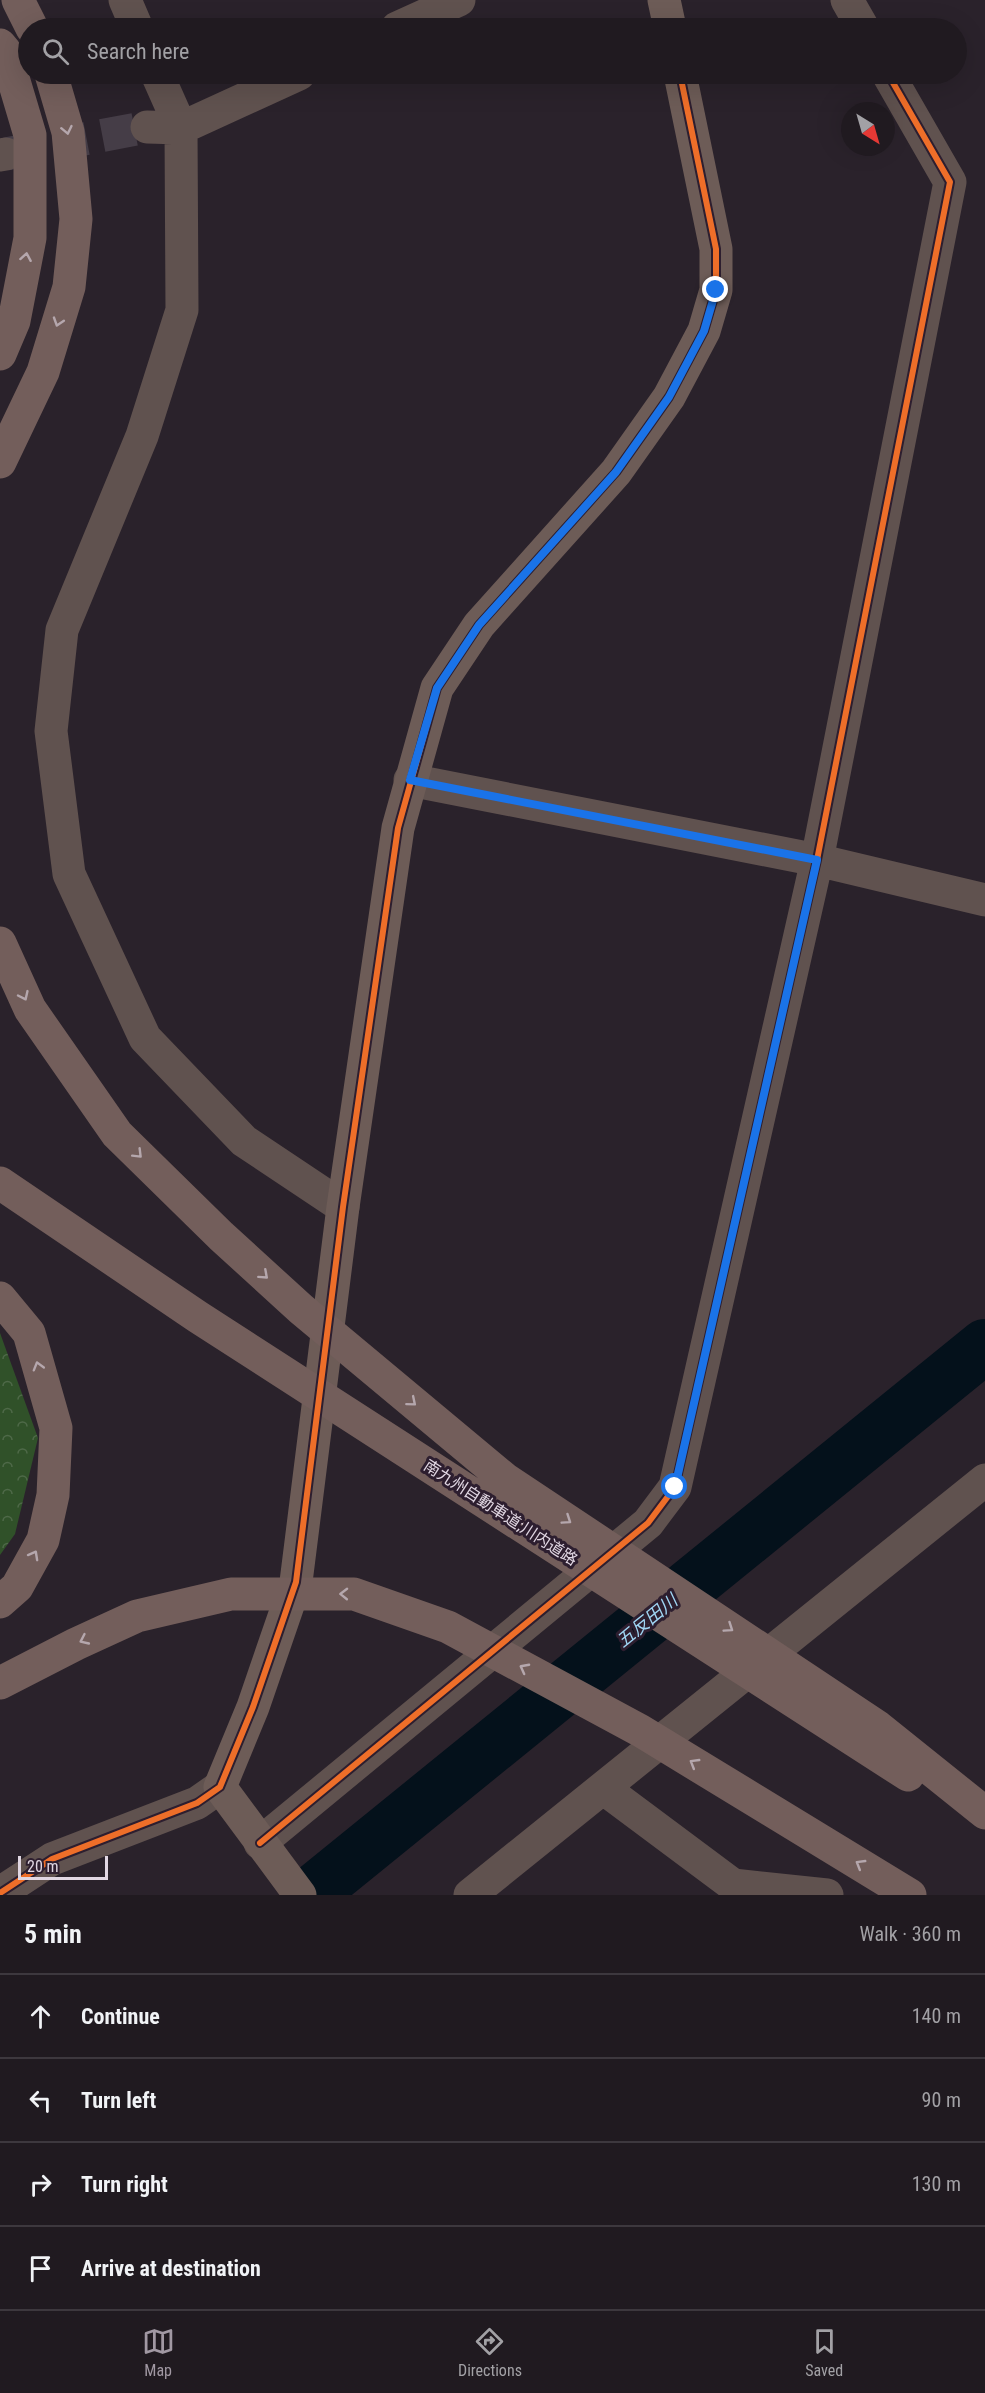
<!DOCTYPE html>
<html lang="en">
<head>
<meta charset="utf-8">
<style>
  body { margin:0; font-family:"Roboto Condensed","Noto Sans JP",sans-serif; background:#2d272d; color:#f1f3f6 }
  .compass { position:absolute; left:841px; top:102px; width:54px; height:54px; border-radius:50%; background:#201a20; box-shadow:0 6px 24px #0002; rotate:143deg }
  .scale { position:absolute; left:18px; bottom:15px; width:90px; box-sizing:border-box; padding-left:6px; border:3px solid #e1d7e3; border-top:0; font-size:16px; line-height:21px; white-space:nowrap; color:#e1d7e3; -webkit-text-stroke:4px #2d1e2f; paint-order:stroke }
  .stop { position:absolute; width:18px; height:18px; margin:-14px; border:4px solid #1a73e8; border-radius:50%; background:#fff }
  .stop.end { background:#1a73e8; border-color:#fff; box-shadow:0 2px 6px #0008 }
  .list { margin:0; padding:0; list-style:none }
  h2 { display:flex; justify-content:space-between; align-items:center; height:78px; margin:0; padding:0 24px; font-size:26px }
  h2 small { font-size:20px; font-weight:400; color:#a2a1a5 }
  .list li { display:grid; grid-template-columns:39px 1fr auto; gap:18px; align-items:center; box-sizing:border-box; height:84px; padding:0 24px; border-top:2px solid #3d383e }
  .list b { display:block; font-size:22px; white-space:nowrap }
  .list em { font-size:20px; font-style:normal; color:#a2a1a5 }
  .icon { flex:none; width:33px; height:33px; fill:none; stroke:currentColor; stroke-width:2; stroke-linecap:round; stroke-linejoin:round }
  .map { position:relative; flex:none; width:985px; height:1895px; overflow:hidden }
  .search { position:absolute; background:#201a20; box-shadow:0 6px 24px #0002; left:18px; right:18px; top:18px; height:66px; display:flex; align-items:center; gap:15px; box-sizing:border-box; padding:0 21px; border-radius:33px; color:#a2a1a5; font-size:22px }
  .sheet { height:414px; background:#201a20 }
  nav { display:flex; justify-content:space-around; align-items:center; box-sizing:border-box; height:84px; border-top:2px solid #3d383e; background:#201a20; font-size:16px; color:#a2a1a5 }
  nav a { display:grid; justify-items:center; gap:3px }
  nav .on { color:#a198a3 }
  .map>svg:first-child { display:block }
</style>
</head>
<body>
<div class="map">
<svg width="985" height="1895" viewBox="0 0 985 1895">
  <defs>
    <pattern id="forest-crowns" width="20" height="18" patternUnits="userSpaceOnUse" patternTransform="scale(1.5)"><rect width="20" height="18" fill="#305129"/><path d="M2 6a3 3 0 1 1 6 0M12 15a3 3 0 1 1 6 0" fill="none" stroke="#4e6948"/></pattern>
  </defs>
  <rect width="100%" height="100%" fill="#2a222b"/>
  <!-- forest -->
  <path fill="url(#forest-crowns)" d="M 0,1333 L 38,1438 L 15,1534 L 0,1555 Z"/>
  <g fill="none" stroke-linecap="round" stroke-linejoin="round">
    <!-- river -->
    <path stroke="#04111b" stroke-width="54" d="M 309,1895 L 985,1346"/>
    <!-- street-tunnel -->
    <path stroke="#453d47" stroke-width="33" stroke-dasharray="33 16" stroke-linecap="butt" d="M 6,154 L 147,127"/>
    <!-- street -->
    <path stroke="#60524f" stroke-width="33" d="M 125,0 L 137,28
      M 847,0 L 863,28
      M 397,28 L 459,0
      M 157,74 L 181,128 L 182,310 L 142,436 L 62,630 L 51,731 L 69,874 L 145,1038 L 244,1141 L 343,1207
      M 147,127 L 181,128 L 299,74
      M 0,155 L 6,154
      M 410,780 L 817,860 L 985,900
      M 603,1788 L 733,1885 L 827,1895
      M 260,1843 L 648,1523 L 675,1487 L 817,860 L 950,182 L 888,74
      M 0,1893 L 52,1859 L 197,1803 L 220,1787
      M 470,1895 L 985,1480"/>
    <!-- secondary -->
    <path stroke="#6d5c57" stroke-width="33" d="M 664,0 L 670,28
      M 300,1895 L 220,1787 L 253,1707 L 296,1582 L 343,1207 L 398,828 L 437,688 L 479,625 L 616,472 L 669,397 L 704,331 L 716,290 L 716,249 L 680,74"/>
    <!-- highway -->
    <path stroke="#735e5b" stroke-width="33" d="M 18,0 L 32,28
      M 0,45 L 5,51 L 30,135 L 30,238 L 14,321 L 0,354
      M 0,462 L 43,372 L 69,287 L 76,219 L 68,132 L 51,74
      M 0,943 L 30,1009 L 117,1134 L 221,1236 L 301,1309 L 505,1479 L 878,1727 L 985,1813
      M 0,1183 L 198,1317 L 908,1775
      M 0,1298 L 29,1333 L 56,1428 L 53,1495 L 43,1540 L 17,1587 L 0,1602
      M 0,1683 L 76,1644 L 137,1616 L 231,1594 L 354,1594 L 448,1627 L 641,1731 L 910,1895"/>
    <defs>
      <path id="cycleway" d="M 260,1843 L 648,1523 L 675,1487 L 817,860 L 950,182 L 888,74
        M 0,1893 L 52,1859 L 197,1803 L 220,1787 L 253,1707 L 296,1582 L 343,1207 L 398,828 L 437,688 L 479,625 L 616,472 L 669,397 L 704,331 L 716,290 L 716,249 L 680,74"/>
    </defs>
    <!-- cycleway casing -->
    <use href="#cycleway" stroke="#2d1e2f" stroke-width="10"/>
    <!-- cycleway -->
    <use href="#cycleway" stroke="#ee6e29" stroke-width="6"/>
  </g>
  <!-- one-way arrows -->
  <defs><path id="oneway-chevron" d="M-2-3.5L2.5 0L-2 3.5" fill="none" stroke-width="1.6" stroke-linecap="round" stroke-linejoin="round" transform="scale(1.5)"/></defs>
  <g stroke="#b5a7ad">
    <use href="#oneway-chevron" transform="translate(67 130) rotate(78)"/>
    <use href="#oneway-chevron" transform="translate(26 257) rotate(-80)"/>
    <use href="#oneway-chevron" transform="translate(58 322) rotate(108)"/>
    <use href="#oneway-chevron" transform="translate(24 996) rotate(65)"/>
    <use href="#oneway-chevron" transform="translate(138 1154) rotate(45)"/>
    <use href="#oneway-chevron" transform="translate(264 1275) rotate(42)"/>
    <use href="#oneway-chevron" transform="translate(38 1366) rotate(-106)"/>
    <use href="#oneway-chevron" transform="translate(412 1402) rotate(40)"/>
    <use href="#oneway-chevron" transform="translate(567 1520) rotate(34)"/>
    <use href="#oneway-chevron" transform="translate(34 1555) rotate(-61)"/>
    <use href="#oneway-chevron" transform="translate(344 1594) rotate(-179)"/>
    <use href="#oneway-chevron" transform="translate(729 1628) rotate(34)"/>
    <use href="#oneway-chevron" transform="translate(84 1640) rotate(155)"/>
    <use href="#oneway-chevron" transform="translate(524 1668) rotate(-152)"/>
    <use href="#oneway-chevron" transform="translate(694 1763) rotate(-149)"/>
    <use href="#oneway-chevron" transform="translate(860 1864) rotate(-149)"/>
  </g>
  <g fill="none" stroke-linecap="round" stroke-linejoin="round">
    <!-- route -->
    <path stroke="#1a73e8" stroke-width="8" d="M 675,1487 L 817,860 L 410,780 L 437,688 L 479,625 L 616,472 L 669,397 L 704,331 L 716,290"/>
  </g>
  <g text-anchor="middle" stroke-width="6" stroke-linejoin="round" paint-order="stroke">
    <!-- street labels -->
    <g font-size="16" fill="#e1d7e3" stroke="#2d1e2f">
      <text transform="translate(501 1512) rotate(33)" y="6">南九州自動車道;川内道路</text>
    </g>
    <!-- water labels -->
    <g font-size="18" font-style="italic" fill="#a0d6f4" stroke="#2d1e2f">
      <text transform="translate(647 1621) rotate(-39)" y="6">五反田川</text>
    </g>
  </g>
</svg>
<svg class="compass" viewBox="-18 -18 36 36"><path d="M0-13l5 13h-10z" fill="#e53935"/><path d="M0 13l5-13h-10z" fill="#a2a1a5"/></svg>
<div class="scale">20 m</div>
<div class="stop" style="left:675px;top:1487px"></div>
<div class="stop end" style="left:716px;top:290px"></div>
<div class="search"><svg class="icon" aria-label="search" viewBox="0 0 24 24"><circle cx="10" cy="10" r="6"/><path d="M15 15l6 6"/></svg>Search here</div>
</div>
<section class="sheet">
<h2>5 min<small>Walk · 360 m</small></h2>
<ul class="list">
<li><svg class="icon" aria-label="ahead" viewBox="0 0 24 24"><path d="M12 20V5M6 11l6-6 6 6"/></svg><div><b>Continue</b></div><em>140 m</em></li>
<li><svg class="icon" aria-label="left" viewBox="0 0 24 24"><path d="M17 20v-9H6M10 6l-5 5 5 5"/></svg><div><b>Turn left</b></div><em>90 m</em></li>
<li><svg class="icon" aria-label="right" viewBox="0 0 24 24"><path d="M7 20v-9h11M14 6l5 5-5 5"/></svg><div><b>Turn right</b></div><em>130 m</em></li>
<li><svg class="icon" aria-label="arrive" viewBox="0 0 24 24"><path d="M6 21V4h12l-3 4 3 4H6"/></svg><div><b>Arrive at destination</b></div></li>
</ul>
</section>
<nav>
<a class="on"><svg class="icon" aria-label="map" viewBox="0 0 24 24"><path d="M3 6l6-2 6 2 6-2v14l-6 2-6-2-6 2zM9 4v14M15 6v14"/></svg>Map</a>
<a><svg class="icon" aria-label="directions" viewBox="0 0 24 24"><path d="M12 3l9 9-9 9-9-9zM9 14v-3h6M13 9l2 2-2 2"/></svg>Directions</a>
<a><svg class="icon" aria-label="saved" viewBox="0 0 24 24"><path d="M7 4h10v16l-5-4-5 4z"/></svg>Saved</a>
</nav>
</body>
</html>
